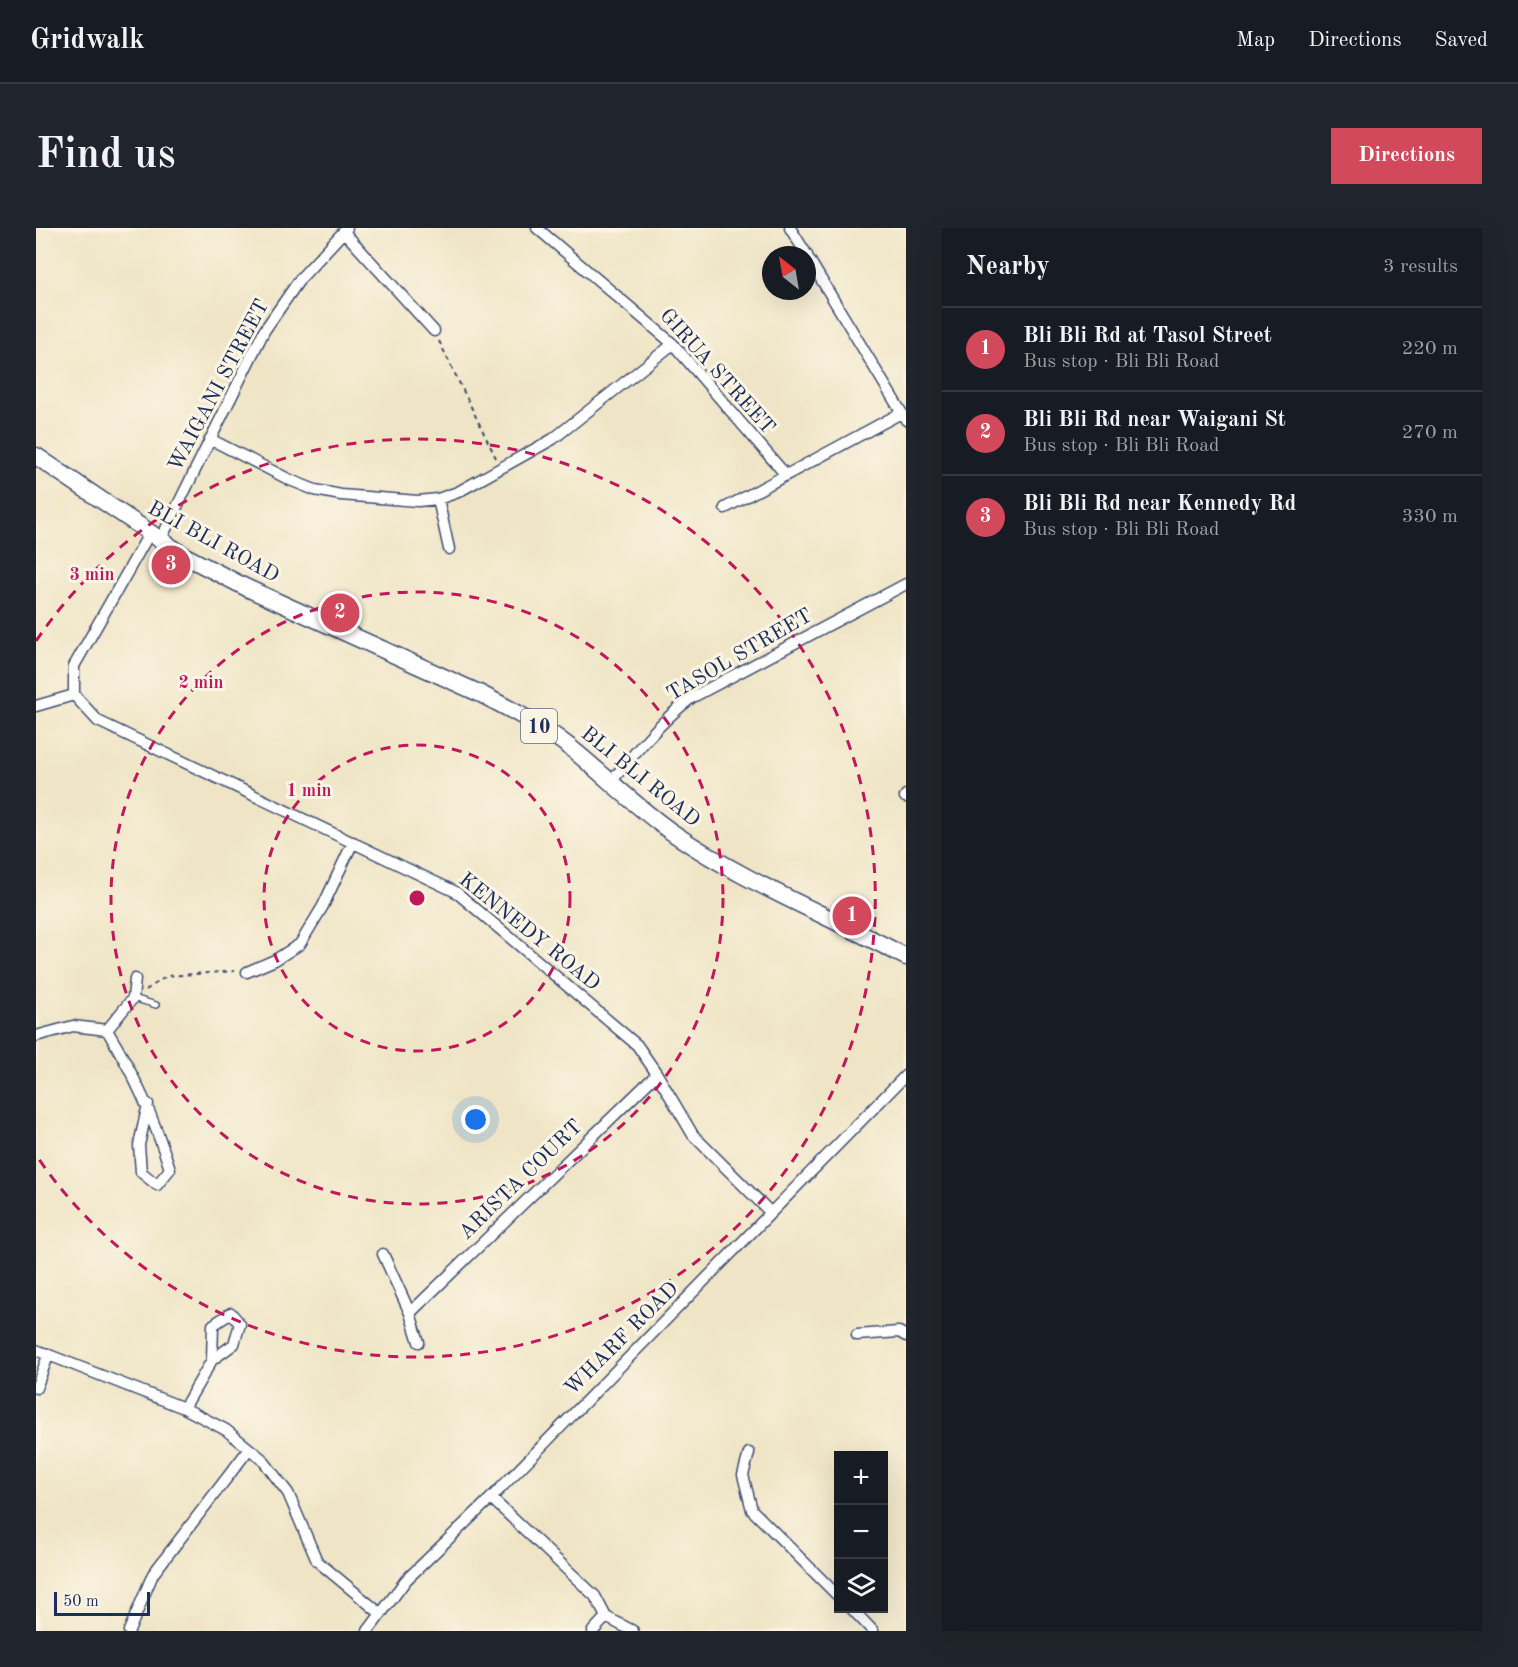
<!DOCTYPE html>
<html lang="en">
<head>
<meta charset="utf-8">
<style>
  body { margin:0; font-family:"Old Standard TT",serif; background:#20242c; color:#f1f3f6 }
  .controls { position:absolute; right:18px; bottom:18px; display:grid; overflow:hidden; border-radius:0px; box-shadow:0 6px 24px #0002 }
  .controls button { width:54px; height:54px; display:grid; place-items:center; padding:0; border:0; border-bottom:2px solid #363941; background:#171b24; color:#f1f3f6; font:30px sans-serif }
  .compass { position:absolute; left:726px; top:18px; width:54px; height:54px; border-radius:50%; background:#171b24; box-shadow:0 6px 24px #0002; rotate:329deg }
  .scale { position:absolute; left:18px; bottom:15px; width:96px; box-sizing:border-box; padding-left:6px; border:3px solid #1b2f5e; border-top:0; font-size:16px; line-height:21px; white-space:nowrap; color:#1b2f5e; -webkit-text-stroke:4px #fcf5e5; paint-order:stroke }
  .you { position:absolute; left:440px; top:892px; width:21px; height:21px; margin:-15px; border:4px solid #fff; border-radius:50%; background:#1a73e8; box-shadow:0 0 0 9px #1a73e833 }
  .badge { display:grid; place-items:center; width:39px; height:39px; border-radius:50%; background:#d1495b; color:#fff; font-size:20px; font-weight:700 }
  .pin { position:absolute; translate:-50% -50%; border:3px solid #fff; box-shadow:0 2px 6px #0006 }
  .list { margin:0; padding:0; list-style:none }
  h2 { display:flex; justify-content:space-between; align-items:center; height:78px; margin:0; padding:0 24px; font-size:26px }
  h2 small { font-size:20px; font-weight:400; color:#9ea1a6 }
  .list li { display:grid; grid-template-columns:39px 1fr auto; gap:18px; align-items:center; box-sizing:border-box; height:84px; padding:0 24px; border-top:2px solid #363941 }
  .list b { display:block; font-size:22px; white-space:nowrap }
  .list p { margin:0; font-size:20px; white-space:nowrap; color:#9ea1a6 }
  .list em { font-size:20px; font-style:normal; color:#9ea1a6 }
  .icon { flex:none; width:33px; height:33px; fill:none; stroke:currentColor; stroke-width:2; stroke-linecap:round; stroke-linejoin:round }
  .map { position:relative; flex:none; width:870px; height:1403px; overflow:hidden; border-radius:0px }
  header { display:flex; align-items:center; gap:36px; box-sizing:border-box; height:84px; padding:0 30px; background:#171b24; border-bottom:2px solid #363941 }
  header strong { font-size:28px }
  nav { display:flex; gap:33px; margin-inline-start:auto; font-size:21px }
  .intro { display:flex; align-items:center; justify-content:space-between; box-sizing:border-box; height:144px; padding:0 36px }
  h1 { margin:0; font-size:42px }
  .button { padding:15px 27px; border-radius:0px; background:#d1495b; color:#fff; font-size:21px; font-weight:700 }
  main { display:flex; gap:36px; padding:0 36px }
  aside { flex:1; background:#171b24; border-radius:0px; box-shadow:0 6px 24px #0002 }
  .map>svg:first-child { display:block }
</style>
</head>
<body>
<header>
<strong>Gridwalk</strong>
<nav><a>Map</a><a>Directions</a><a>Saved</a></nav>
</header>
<div class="intro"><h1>Find us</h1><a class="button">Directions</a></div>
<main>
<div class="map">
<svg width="870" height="1403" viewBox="0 0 870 1403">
  <rect width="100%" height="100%" fill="#fcf5e5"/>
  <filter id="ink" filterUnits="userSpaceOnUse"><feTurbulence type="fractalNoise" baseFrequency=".0167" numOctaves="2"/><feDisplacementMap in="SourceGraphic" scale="12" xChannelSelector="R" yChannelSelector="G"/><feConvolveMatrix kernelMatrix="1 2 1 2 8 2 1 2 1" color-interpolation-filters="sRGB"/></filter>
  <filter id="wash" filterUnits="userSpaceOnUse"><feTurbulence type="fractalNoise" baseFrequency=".008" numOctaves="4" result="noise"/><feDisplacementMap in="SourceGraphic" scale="24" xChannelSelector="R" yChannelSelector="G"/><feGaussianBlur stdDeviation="1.35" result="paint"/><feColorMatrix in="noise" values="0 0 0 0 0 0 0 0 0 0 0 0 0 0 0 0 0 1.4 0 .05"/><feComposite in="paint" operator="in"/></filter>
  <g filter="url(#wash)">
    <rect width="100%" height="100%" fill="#efe5c6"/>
  </g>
  <g filter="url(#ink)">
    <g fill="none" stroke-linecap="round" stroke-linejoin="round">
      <defs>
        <path id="lane" d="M 97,770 L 120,777"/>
        <path id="street" d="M 501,0 L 637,116 L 749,246
          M 754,0 L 771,27
          M 308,4 L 398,103
          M 771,28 L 870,192
          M 174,211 L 254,252 L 279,262 L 305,267 L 382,273 L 402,271 L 422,264 L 517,211 L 637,116
          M 402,271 L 413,321
          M 689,280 L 865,185
          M 113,306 L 38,438 L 38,467 L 62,493 L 420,664 L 601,817 L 621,846 L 657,907 L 735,985
          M 124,313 L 228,103 L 264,51 L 311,0
          M 0,478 L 38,467
          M 575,554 C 600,523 624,494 655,470 L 870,356
          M 869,569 L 870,567
          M 211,744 L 239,732 L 264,716 L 287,678 L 317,614
          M 71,802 L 97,770 L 99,751
          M 0,808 L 37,798 L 71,802 C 100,850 117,888 134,941 L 121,957 L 105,944 L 103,917 L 112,876
          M 347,1026 L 374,1085 L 621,846
          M 374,1085 L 383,1114
          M 821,1107 L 863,1104 L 870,1108
          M 0,1122 L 148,1180 L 190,1202 L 226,1231 L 252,1265 L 281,1333 L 345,1386
          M 0,1160 L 12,1128
          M 148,1180 L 176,1132 L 177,1097 L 195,1085 L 204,1096 L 198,1116 L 176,1132
          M 713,1225 L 707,1247 L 716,1282 L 802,1368
          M 455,1270 L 559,1368 L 570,1389 L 597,1403
          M 815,1380 L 837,1403
          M 93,1403 L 117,1346 L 213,1221
          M 332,1403 L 370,1352 L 455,1270 L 870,847
          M 557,1403 L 570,1389"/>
        <path id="primary" d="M 0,228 L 147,327 L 211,360 L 445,466 C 474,481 505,497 531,517 C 568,546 601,581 640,607 C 712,656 794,688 870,729"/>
      </defs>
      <!-- lane casing -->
      <use href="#lane" stroke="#3b4a6e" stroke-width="8"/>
      <!-- street casing -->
      <use href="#street" stroke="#3b4a6e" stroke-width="13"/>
      <!-- primary casing -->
      <use href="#primary" stroke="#3b4a6e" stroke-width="19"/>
      <!-- path -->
      <path stroke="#3b4a6e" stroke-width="2" stroke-dasharray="4.5 4.5" stroke-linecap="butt" d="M 403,113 L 460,230
        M 110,762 L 131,748 L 199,743"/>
      <!-- lane -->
      <use href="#lane" stroke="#fff" stroke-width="5"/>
      <!-- street -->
      <use href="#street" stroke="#fff" stroke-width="10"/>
      <!-- primary -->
      <use href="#primary" stroke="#fff" stroke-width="16"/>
    </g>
  </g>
  <!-- distance rings -->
  <g fill="none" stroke="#c2185b" stroke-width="3" stroke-dasharray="10 8">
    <circle cx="381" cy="670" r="153"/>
    <circle cx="381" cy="670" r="306"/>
    <path d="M0 413A459 459 0 1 1 0 927"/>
  </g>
  <g text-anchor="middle" stroke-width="6" stroke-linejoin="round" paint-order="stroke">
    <!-- shield labels -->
    <rect fill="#fcf5e5" stroke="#5e6a86" stroke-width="1.5" x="485" y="481" width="36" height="34" rx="4.5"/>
    <g font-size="20" font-weight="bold" fill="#1b2f5e">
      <text x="503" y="505">10</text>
    </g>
    <!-- street labels -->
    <g font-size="21" fill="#1b2f5e" stroke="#fcf5e5">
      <text transform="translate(682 143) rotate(48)" y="7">GIRUA STREET</text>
      <text transform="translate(182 157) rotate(-62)" y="7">WAIGANI STREET</text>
      <text transform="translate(178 313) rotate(29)" y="7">BLI BLI ROAD</text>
      <text transform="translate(703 426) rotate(-30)" y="7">TASOL STREET</text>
      <text transform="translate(605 548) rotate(39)" y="7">BLI BLI ROAD</text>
      <text transform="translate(494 703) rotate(39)" y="7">KENNEDY ROAD</text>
      <text transform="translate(484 951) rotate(-44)" y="7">ARISTA COURT</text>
      <text transform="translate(585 1110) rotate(-45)" y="7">WHARF ROAD</text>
    </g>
  </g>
  <circle cx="381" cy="670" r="9" fill="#c2185b" stroke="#fcf5e5" stroke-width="3"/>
  <g font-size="18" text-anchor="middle" font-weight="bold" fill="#c2185b" stroke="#fcf5e5" stroke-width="6" stroke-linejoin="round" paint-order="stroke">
    <text x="56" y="352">3 min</text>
    <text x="165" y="460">2 min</text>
    <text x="273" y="568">1 min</text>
  </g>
</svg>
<div class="controls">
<button>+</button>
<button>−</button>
<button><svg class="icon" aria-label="layers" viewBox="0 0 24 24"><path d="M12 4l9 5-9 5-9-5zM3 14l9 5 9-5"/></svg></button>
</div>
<svg class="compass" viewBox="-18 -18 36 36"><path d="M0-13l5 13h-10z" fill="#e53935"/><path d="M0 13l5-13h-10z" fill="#9ea1a6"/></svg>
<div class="scale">50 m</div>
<div class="you"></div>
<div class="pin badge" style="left:816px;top:688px">1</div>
<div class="pin badge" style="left:304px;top:385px">2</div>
<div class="pin badge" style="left:135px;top:337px">3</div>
</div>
<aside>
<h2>Nearby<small>3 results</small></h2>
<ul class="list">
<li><span class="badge">1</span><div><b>Bli Bli Rd at Tasol Street</b><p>Bus stop · Bli Bli Road</p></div><em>220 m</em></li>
<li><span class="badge">2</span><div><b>Bli Bli Rd near Waigani St</b><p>Bus stop · Bli Bli Road</p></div><em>270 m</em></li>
<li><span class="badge">3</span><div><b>Bli Bli Rd near Kennedy Rd</b><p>Bus stop · Bli Bli Road</p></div><em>330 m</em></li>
</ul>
</aside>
</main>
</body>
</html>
